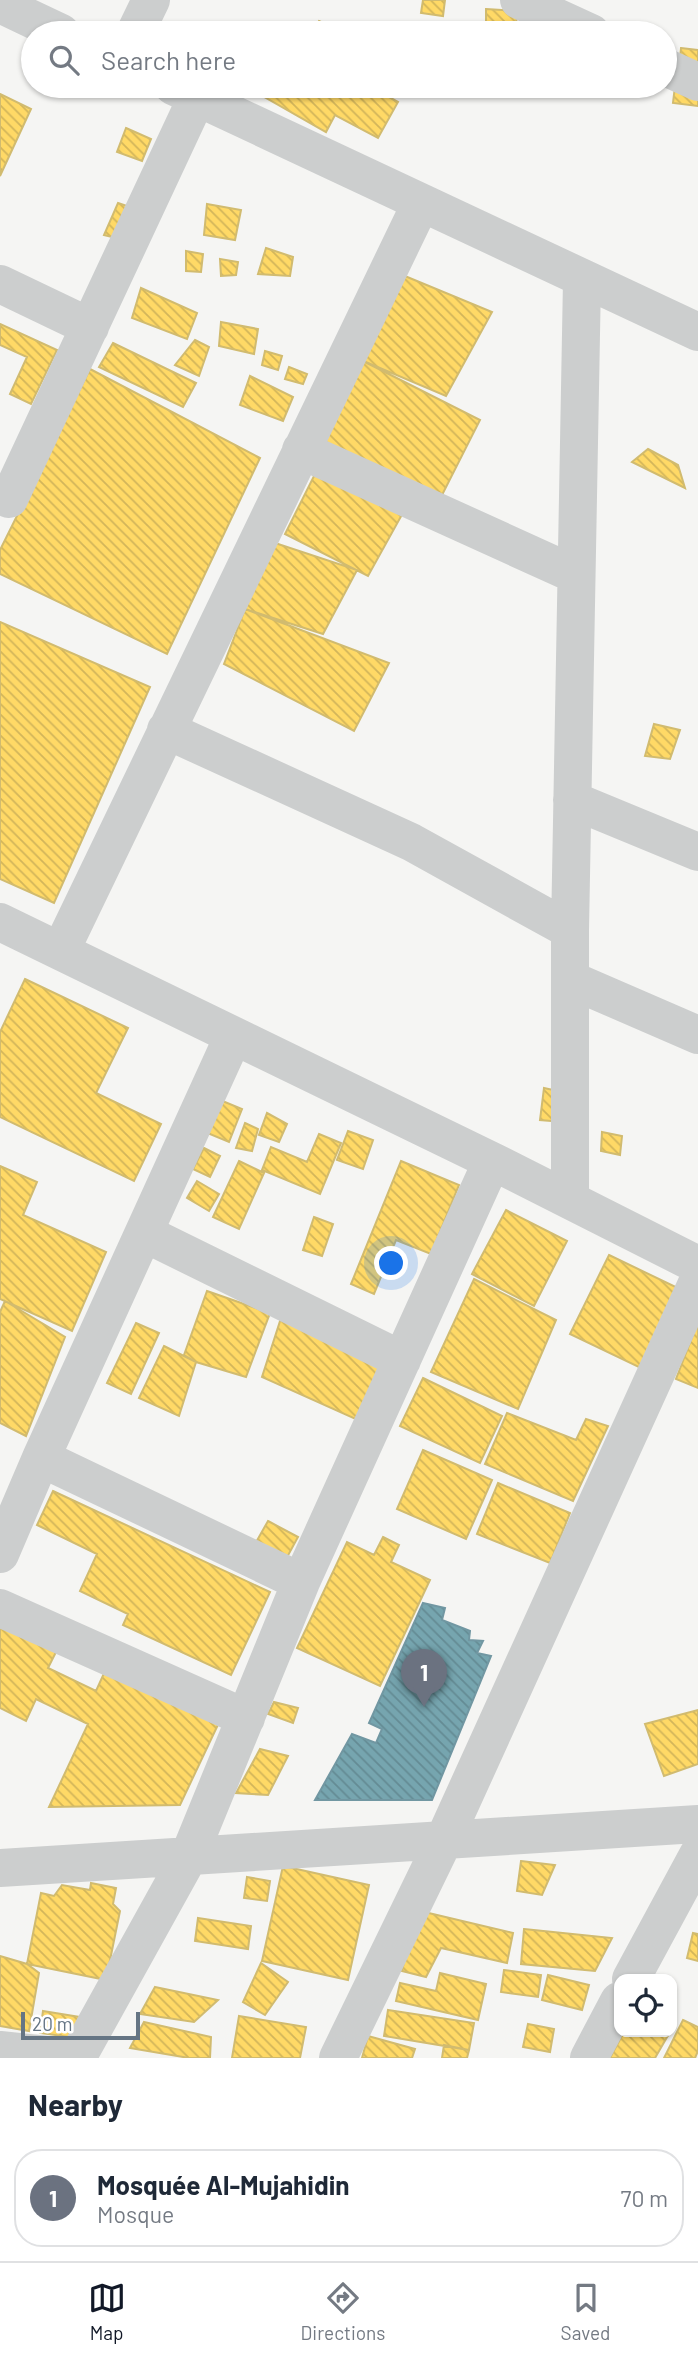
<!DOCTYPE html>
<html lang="en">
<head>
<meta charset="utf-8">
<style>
  body { margin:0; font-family:Barlow,sans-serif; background:#f2f2f3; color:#1f2937 }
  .controls { position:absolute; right:21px; bottom:21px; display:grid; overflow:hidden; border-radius:14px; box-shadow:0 2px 5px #0004 }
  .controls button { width:63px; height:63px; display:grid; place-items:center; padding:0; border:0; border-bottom:2px solid #e0e1e3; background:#fff; color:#1f2937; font:35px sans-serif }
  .scale { position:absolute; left:21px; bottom:18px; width:119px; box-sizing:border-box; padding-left:7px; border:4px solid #657584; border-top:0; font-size:19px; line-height:24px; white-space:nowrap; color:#657584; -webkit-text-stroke:5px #fff; paint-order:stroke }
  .you { position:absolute; left:392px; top:1264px; width:24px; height:24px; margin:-18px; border:5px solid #fff; border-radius:50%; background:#1a73e8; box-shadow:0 0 0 10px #1a73e833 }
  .badge { display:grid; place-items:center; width:46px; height:46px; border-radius:50%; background:#111827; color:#fff; font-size:23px; font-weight:700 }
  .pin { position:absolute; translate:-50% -58px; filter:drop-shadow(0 2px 4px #0008) }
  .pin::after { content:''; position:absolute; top:37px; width:24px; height:21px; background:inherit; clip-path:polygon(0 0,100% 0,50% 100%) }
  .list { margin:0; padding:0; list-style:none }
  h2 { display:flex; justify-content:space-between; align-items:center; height:91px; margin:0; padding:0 28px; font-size:30px }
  h2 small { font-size:23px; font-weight:400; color:#747a83 }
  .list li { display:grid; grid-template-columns:46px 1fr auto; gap:21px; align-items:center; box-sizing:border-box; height:98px; margin:0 14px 14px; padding:0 14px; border:2px solid #e0e1e3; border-radius:28px }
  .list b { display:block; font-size:26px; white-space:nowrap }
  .list p { margin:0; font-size:23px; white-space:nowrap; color:#747a83 }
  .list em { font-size:23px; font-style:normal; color:#747a83 }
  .icon { flex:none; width:38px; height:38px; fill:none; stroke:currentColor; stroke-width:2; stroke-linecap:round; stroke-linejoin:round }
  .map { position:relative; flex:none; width:698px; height:2058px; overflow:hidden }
  .search { position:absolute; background:#fff; box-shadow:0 2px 5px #0004; left:21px; right:21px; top:21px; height:77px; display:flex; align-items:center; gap:18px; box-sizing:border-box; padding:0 24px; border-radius:38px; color:#747a83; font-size:26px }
  .sheet { height:203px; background:#fff }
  nav { display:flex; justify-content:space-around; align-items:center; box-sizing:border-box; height:98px; border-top:2px solid #e0e1e3; background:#fff; font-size:19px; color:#747a83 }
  nav a { display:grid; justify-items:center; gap:4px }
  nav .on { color:#111827 }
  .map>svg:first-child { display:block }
</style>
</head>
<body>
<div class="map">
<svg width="698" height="2058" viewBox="0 0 698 2058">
  <defs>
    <pattern id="homes-back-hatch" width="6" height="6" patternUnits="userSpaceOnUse" patternTransform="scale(1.75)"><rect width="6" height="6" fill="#ffd966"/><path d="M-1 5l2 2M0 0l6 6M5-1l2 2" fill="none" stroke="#d2b55a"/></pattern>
    <pattern id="public-back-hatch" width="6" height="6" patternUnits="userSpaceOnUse" patternTransform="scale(1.75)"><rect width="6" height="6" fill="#76a5af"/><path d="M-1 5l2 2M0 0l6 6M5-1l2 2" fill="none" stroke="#648b94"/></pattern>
  </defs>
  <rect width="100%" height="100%" fill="#f5f5f3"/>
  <!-- homes -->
  <path fill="url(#homes-back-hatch)" stroke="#d1bb6f" stroke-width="2" d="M 423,0 L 445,0 L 443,16 L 421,13 Z
    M 486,9 L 517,11 L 516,28 L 486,26 Z
    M 319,21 L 342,33 L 312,33 Z
    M 681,48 L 698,50 L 698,70 L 679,68 Z
    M 257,86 L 369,86 L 398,102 L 378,138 L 335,115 L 326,132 L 254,91 Z
    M 675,86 L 698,89 L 698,106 L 673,103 Z
    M 0,94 L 31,109 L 0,176 Z
    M 126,128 L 151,139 L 142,161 L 117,152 Z
    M 118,203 L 139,210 L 125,240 L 104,235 Z
    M 207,204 L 241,210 L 235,240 L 204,235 Z
    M 266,248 L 293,257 L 290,276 L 258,274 Z
    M 186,251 L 203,254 L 201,272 L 186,271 Z
    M 220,259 L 238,262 L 236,275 L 221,276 Z
    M 400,274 L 492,312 L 446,396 L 361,360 Z
    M 141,288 L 197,313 L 187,339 L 132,318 Z
    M 221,322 L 258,329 L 254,354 L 219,346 Z
    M 0,324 L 57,350 L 31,404 L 10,394 L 27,357 L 0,345 Z
    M 195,340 L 209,347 L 199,376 L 175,365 Z
    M 113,343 L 196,383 L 183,407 L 99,367 Z
    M 265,351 L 282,356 L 278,370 L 262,365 Z
    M 361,360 L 480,420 L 439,501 L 319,445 Z
    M 289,367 L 307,374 L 303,384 L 285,379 Z
    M 90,369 L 260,458 L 167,654 L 0,574 L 0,550 Z
    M 250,376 L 293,397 L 283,421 L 240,405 Z
    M 648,449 L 678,465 L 685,488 L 632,462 Z
    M 319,466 L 404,511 L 368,576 L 285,534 Z
    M 272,542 L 357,570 L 323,634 L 245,609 Z
    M 245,609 L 389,663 L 354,731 L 224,664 Z
    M 0,622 L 150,687 L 54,903 L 0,879 Z
    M 654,724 L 680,730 L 670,759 L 645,756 Z
    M 25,979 L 128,1028 L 96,1093 L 161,1124 L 134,1181 L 0,1117 L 0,1032 Z
    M 544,1088 L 567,1093 L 563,1122 L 540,1120 Z
    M 220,1100 L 242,1109 L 229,1142 L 205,1132 Z
    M 267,1113 L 287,1124 L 279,1142 L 259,1135 Z
    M 245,1123 L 258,1129 L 252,1151 L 236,1148 Z
    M 348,1131 L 373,1140 L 363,1169 L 337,1160 Z
    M 602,1132 L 622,1136 L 620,1155 L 601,1151 Z
    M 319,1134 L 341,1143 L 320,1194 L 262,1170 L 271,1147 L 307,1162 Z
    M 204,1148 L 220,1156 L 210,1177 L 193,1169 Z
    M 239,1161 L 264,1173 L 239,1229 L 213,1217 Z
    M 401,1161 L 459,1185 L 431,1254 L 396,1240 L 374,1294 L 351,1284 Z
    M 0,1166 L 37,1182 L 23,1215 L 106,1252 L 72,1331 L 0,1299 Z
    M 197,1181 L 219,1194 L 209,1211 L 187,1198 Z
    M 506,1210 L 567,1241 L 534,1306 L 472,1274 Z
    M 314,1217 L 333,1224 L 322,1256 L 303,1250 Z
    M 609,1255 L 684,1291 L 645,1370 L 570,1334 Z
    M 474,1279 L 556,1320 L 518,1409 L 431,1372 Z
    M 207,1291 L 270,1313 L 246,1377 L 196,1362 L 184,1355 Z
    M 5,1301 L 65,1337 L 26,1436 L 0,1423 L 0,1312 Z
    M 282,1315 L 381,1364 L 360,1421 L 262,1377 Z
    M 698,1322 L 698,1388 L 676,1379 Z
    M 136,1323 L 159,1333 L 131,1394 L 107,1383 Z
    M 164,1346 L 196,1362 L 179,1416 L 139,1398 Z
    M 423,1378 L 502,1416 L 480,1463 L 400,1426 Z
    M 507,1413 L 576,1440 L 586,1419 L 608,1426 L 573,1501 L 485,1464 Z
    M 423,1450 L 492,1480 L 466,1539 L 397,1509 Z
    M 498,1483 L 570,1513 L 550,1563 L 477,1534 Z
    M 53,1491 L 270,1592 L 231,1675 L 123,1625 L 128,1614 L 80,1591 L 97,1554 L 37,1525 Z
    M 268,1521 L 298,1537 L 285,1561 L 255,1544 Z
    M 383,1537 L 399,1545 L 391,1562 L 430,1580 L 380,1686 L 297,1648 L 347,1542 L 374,1555 Z
    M 0,1613 L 62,1640 L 48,1668 L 96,1691 L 110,1660 L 224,1712 L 180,1805 L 49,1807 L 88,1724 L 36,1699 L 26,1721 L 0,1708 Z
    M 274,1702 L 298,1708 L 293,1723 L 268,1714 Z
    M 698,1710 L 698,1764 L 664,1776 L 645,1724 Z
    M 260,1749 L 288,1756 L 268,1795 L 236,1793 Z
    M 521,1861 L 555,1865 L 542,1895 L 517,1891 Z
    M 283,1866 L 369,1885 L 348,1980 L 262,1961 Z
    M 247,1877 L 270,1881 L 267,1901 L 244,1898 Z
    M 91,1883 L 116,1888 L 113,1904 L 120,1911 L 106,1980 L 27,1964 L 41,1893 L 54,1896 L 62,1885 L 90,1890 Z
    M 416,1910 L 513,1933 L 507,1963 L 441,1948 L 426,1977 L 402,1971 Z
    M 198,1918 L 251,1926 L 248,1949 L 195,1941 Z
    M 524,1929 L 612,1938 L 595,1971 L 521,1964 Z
    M 693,1933 L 698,1934 L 698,1961 L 687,1958 Z
    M 0,1956 L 27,1964 L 39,1973 L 29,2031 L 0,2026 Z
    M 261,1963 L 288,1982 L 265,2015 L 243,2002 Z
    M 504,1970 L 541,1975 L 538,1997 L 501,1992 Z
    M 440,1973 L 486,1984 L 478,2020 L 396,2001 L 400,1983 L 436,1991 Z
    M 548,1975 L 589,1985 L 582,2010 L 542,2000 Z
    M 155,1987 L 218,2000 L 194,2022 L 140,2014 Z
    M 388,2010 L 474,2023 L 469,2050 L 384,2036 Z
    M 43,2011 L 80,2017 L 69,2037 L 40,2033 Z
    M 239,2016 L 306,2027 L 300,2058 L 232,2058 Z
    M 683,2020 L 698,2027 L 698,2051 L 695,2058 L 664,2058 Z
    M 144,2022 L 211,2037 L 210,2058 L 189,2058 L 130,2048 Z
    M 528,2024 L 554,2029 L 550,2052 L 523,2047 Z
    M 624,2032 L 670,2032 L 655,2058 L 610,2058 Z
    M 368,2036 L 415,2049 L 412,2058 L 362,2058 Z
    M 444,2045 L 469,2050 L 467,2058 L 442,2058 Z"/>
  <!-- public -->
  <path fill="url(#public-back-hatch)" stroke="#7197a2" stroke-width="2" d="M 423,1603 L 445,1608 L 442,1620 L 470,1631 L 469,1640 L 483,1641 L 477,1653 L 491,1656 L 432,1800 L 315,1800 L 352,1734 L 376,1743 L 382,1729 L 369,1723 Z"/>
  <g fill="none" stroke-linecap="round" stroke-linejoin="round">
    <!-- minor -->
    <path stroke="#cccece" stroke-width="38" d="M 519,0 L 591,33
      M 0,4 L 61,33
      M 135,33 L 151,0
      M 665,67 L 698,82
      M 173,86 L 698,332
      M 0,284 L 90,327
      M 301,450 L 574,574
      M 9,499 L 197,97
      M 166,730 L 411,842 L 570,930
      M 572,800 L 698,852
      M 0,922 L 492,1161 L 698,1265
      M 61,950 L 421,203
      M 571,980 L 698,1035
      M 570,1200 L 570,930 L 582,280
      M 144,1233 L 402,1360
      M 41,1458 L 301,1582
      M 0,1554 L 41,1458 L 233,1037
      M 0,1608 L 246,1718
      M 0,1868 L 698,1824
      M 631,1979 L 698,1855
      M 0,2050 L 77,2058 L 189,1856 L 301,1582 L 492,1161
      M 338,2058 L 444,1840 L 698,1281
      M 589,2058 L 619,2001"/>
  </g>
</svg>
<div class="controls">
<button><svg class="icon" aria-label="locate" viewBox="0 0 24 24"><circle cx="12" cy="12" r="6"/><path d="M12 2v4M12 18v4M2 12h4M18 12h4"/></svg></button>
</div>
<div class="scale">20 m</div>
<div class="you"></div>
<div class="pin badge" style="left:424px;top:1707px;background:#6b7280">1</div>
<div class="search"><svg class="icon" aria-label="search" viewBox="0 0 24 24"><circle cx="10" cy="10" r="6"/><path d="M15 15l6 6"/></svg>Search here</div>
</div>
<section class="sheet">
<h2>Nearby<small></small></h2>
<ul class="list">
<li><span class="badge" style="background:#6b7280">1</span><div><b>Mosquée Al-Mujahidin</b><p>Mosque</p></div><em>70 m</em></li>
</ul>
</section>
<nav>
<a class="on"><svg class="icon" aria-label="map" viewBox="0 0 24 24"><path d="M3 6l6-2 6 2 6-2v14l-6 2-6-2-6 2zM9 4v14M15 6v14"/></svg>Map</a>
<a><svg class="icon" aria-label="directions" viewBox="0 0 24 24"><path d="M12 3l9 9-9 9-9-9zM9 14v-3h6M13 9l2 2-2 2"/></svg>Directions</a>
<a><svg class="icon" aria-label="saved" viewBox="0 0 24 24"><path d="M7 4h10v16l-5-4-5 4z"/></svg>Saved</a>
</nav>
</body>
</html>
